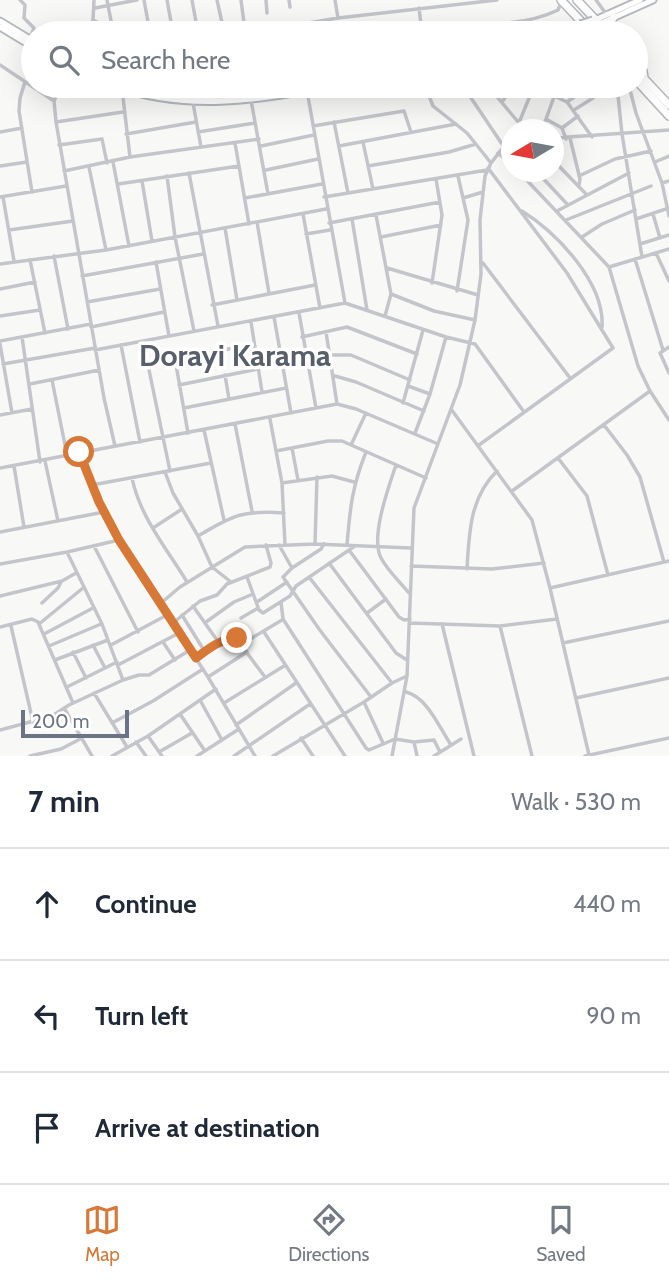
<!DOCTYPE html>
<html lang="en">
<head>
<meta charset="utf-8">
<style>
  body { margin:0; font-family:Cabin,sans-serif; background:#f2f2f3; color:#1f2937 }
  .compass { position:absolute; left:501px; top:119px; width:63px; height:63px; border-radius:50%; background:#fff; box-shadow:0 7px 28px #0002; rotate:260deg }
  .scale { position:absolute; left:21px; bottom:18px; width:108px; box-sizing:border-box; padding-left:7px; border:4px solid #6a7485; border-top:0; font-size:19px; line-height:24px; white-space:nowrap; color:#6a7485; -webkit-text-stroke:5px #fff; paint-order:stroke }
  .stop { position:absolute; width:21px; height:21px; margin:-16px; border:5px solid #d87837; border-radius:50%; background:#fff }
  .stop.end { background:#d87837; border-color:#fff; box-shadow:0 2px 7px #0008 }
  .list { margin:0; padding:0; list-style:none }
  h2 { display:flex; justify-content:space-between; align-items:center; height:91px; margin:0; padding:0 28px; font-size:30px }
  h2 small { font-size:23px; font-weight:400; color:#747a83 }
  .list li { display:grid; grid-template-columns:46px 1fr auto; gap:21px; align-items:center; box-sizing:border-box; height:112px; padding:0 28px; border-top:2px solid #e0e1e3 }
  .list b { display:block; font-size:26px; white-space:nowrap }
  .list em { font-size:23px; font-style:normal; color:#747a83 }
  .icon { flex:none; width:38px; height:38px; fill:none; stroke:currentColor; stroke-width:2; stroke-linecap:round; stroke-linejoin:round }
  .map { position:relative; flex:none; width:669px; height:756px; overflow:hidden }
  .search { position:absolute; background:#fff; box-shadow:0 7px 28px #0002; left:21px; right:21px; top:21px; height:77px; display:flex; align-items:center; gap:18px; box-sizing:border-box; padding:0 24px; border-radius:38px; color:#747a83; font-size:26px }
  .sheet { height:427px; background:#fff }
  nav { display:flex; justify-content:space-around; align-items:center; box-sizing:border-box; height:98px; border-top:2px solid #e0e1e3; background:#fff; font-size:19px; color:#747a83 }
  nav a { display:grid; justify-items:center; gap:4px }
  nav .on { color:#d87837 }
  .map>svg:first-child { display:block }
</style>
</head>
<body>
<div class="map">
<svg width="669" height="756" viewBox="0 0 669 756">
  <rect width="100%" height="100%" fill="#f8f9f7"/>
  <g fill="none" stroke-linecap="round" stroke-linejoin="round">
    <defs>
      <path id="secondary" d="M 595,20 L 640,0
        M 0,21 L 33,41
        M 597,25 L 653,0
        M 0,27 L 33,47
        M 545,33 L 580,24
        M 562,33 L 584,29
        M 112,86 C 190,112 253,101 331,86
        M 128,86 C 191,103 240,97 303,86"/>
      <path id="primary" d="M 561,0 L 592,33
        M 577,0 L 608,33
        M 608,33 L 608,25 L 614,17
        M 636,62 L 643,71 L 644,78
        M 636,70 L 669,105
        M 636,80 L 669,116"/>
    </defs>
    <!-- secondary casing -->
    <use href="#secondary" stroke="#b5b9be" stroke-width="9"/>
    <!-- primary casing -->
    <use href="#primary" stroke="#b6b9be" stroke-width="10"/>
    <!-- street -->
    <path stroke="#c3c5ca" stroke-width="3.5" d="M 20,0 L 25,5 L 24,18 L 34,28 L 30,38
      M 107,0 L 113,31
      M 144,0 L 150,33
      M 167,0 L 173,33
      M 192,0 L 198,33
      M 217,0 L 223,27
      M 241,0 L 244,23
      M 266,0 L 267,13
      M 289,0 L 290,7
      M 335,0 L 338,18
      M 596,0 L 607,15
      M 95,8 L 137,0
      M 419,8 L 422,33
      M 93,20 L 118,33
      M 420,25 C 464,23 517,30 558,10 L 560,5
      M 87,33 L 93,20 L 94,0
      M 261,33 L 291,26 L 338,18 L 497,0
      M 0,65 L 54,101
      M 25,82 L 20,98 L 19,111 L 32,192
      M 61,86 L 54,101 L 56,122 L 104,398 L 115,446
      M 238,86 L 240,95
      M 425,86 L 433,106 L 467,133 L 491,163
      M 463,86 L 504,147
      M 488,86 L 519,123
      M 617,86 L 622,134 L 642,257
      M 629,86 L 636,113 L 662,183 L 669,216
      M 122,89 L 130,157
      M 464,89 L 477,86
      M 307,91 L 345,303
      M 554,96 L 567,102 L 592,137
      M 251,100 L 268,194
      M 502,102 L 513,86
      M 567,102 L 590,86
      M 193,103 L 201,147
      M 574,110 L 593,98
      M 546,119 L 562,128 L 566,139
      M 56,122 L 123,112
      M 334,122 L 348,193
      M 313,126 L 404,111 L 411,132
      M 562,128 L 578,116
      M 516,130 L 534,86
      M 542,130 L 558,86
      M 0,132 L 22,128
      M 198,132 L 255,123
      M 126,134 L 196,122
      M 554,138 L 669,130
      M 570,138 L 580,179 L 579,185
      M 363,142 L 373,189
      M 235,143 L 249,224
      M 59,145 L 102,139 L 107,163
      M 261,146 L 314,135
      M 339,146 L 456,124
      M 498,153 L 512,165
      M 554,161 L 586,194
      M 113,162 L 129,246
      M 655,162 L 669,156
      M 0,166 L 27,162
      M 368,166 L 449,152 L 476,144
      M 89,167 L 106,250
      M 266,170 L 318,159
      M 64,171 L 130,157 L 259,139
      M 519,172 L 609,267 L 638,366 L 650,391 L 669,420
      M 537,172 L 568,205
      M 189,173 L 218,326
      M 167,176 L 175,237 L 194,331
      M 579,176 L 615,159 L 651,151
      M 142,181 L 152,241
      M 662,183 L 669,181
      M 118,184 L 239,166
      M 0,197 L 66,186
      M 3,197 L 14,261
      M 324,197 L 487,170
      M 245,198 L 322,184
      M 463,198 L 483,192
      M 522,211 C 557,233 605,283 602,327
      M 557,211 L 629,173
      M 303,214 L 320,308
      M 653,214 L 660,238
      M 376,215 L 391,294 L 385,316
      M 352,219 L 367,310
      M 636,219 L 669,208
      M 566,220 L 651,186
      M 257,222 L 269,293
      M 329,223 L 440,202
      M 225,228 L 237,300
      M 9,230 L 73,221
      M 306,234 L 330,230
      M 381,237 L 441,225
      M 582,237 L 602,224 L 635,210
      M 640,244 L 669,235
      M 656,253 L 669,281
      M 54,256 L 68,329
      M 635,259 L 663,350
      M 30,260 L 45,333
      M 156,262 L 169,336
      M 483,263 L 570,378
      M 0,264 L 106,250 L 326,209
      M 609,267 L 669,249
      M 387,268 L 478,295
      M 82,276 L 203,254
      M 432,283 L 442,215 L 436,179
      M 0,289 L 35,282
      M 457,291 L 468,220 L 458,176
      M 391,294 L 434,311 L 475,320
      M 87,302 L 160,289
      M 212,305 L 315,285
      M 299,313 L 316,408
      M 0,316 L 40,310
      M 274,317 L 291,413
      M 251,322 L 262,392
      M 91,327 L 164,312
      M 326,332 L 337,404
      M 22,337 L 40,462
      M 302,337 L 347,327 L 417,354
      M 0,341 L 91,324
      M 143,341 L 170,471
      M 0,344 L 12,413
      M 121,345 L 140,442
      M 669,347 L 660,353 L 669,373
      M 95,350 L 345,303 L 446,337 L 475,344 L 524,412
      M 331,355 L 351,355 L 410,380
      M 175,359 L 188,433
      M 3,364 L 95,348
      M 148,365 L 254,344
      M 225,375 L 229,399
      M 335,376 L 356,382 L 424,411
      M 52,380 L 67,455
      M 30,384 L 99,370
      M 179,385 L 258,369
      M 408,386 L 430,394
      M 403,403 L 423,330
      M 184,408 L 286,388
      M 451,409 L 532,520 L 550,588 L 589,755
      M 0,415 L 32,409
      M 270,419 L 282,483 L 285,545
      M 235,424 L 252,511
      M 604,425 L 627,455 L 640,477 L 664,562
      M 204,430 L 224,520
      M 415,433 L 430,394 L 446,337
      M 351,445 L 366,413
      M 479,445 L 613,348 L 567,273 L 488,168
      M 292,448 L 298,480
      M 276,451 L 328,441 L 342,441 L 426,478
      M 79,453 L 99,502 L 119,540 L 208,677 L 255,756
      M 558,458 L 587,496 L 608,575
      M 45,461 L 58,521
      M 396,465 C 389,486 370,537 381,558 C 388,571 400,582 409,593
      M 14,466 L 24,527
      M 0,468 L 337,404 L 356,409 L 438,444
      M 165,472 L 173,493 L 198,536 L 212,567 L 231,582
      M 132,478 C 140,517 167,549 187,582
      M 282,483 L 332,476 L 354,482
      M 92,485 L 211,463
      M 512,491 L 650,391
      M 153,528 L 182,509
      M 0,532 L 104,512
      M 198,536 C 233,515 243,510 284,513
      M 315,544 L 317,477
      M 324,544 L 321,549 L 292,568 L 283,577 L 319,629 L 371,697
      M 279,545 L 292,568
      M 347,545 C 350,508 352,487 366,452
      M 94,546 L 138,632
      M 349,550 L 399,617 L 404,620 L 410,619
      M 67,552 L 102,624 L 123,680
      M 329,563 L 396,653 L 407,660
      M 0,564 L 67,552 L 119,540
      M 411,566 L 492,569 L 544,563
      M 467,569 C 469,533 470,497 497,471
      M 247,577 L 259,610 L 263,613 L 290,596 L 296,586 L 355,546
      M 309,577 L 392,683
      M 550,588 L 669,561
      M 0,596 L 62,581 L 76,573
      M 257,602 L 287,582
      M 281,602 L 283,619 L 366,748 L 369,750 L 395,739 L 414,742 L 434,740 L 440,752
      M 42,603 L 58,588 L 61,582
      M 160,604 L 180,587 L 245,547 L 315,544 L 411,548
      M 193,606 L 219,643
      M 367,613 L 386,599
      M 182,615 L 205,652
      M 241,618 L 258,608
      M 206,622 L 234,602 L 253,594
      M 173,623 L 200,601 L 217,595 L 227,584 L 270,567 L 271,563 L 266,545
      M 410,623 L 500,626 L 557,619
      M 39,624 L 83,588
      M 442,624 L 474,756
      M 11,626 L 33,722
      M 500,626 L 532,756
      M 0,627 L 32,619 L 38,622 L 73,703
      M 264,632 L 345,756
      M 44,634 L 93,608
      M 163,642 L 175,660
      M 563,643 L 669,621
      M 242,644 L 282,620
      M 93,645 L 105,668
      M 111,645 L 167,615
      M 49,646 L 101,624
      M 73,652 L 86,678
      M 196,658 L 215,644 L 235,637 L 265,677
      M 55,660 L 108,640
      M 118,665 L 179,633
      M 208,677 L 247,652
      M 67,687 L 117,662
      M 406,692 C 427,697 439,727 451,745
      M 94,693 L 127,747
      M 576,698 L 669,678
      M 200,700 L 222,740
      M 364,702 L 383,743
      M 224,703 L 284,666
      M 64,708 L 92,756
      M 180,714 L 205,751
      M 112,723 L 153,701 L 203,669
      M 236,725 L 296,683
      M 0,730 L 52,716 L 69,705 L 123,680 L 139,675 L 149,675 L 190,650
      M 148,736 L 162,756
      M 301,738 L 313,756
      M 136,742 L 146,756
      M 414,742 L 417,756
      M 159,752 L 192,733
      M 30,756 L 61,749 L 82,738
      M 112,756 L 148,736 L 216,689
      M 197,756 L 239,729
      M 234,756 L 310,704
      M 273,756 L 364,702 L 392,683 L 407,676
      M 392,756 L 407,676 L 414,508 L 460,385 L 475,320 L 481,274 L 480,220 L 485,176 L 491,163 L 512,136
      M 434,756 L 461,739
      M 585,756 L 669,738"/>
    <!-- secondary -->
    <use href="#secondary" stroke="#fff" stroke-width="5"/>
    <!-- primary -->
    <use href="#primary" stroke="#fff" stroke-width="7"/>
    <defs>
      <path id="secondary-bridge" d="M 580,24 L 593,20
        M 584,29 L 597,25"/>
    </defs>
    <!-- secondary-bridge casing -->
    <use href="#secondary-bridge" stroke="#b5b9be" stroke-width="9" stroke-linecap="butt"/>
    <!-- secondary-bridge -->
    <use href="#secondary-bridge" stroke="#fff" stroke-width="5"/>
  </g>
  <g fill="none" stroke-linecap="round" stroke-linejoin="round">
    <!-- route -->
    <path stroke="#d87837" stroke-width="9" d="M 79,452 L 99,502 L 119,540 L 196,658 C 208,649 222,638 237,638"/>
  </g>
  <g text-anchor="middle" stroke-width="7" stroke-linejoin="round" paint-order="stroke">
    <!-- district labels -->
    <g font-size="30" font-weight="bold" fill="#575f6b" stroke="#fff">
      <text x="235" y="366">Dorayi Karama</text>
    </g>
  </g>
</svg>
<svg class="compass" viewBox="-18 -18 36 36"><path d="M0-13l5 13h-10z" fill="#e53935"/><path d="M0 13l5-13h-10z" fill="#747a83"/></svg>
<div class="scale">200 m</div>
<div class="stop" style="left:79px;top:452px"></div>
<div class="stop end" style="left:237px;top:638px"></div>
<div class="search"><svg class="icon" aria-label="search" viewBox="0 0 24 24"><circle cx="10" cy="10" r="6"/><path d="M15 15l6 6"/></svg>Search here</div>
</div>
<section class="sheet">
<h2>7 min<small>Walk · 530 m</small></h2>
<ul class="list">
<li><svg class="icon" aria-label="ahead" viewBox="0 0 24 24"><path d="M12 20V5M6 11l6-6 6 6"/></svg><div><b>Continue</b></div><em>440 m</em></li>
<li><svg class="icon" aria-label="left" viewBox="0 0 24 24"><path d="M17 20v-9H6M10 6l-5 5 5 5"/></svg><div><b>Turn left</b></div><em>90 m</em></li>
<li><svg class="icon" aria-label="arrive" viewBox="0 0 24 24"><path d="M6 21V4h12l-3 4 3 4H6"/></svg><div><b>Arrive at destination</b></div></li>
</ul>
</section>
<nav>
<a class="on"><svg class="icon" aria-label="map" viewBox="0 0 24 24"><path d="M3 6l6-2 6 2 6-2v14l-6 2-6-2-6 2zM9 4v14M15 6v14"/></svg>Map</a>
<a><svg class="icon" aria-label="directions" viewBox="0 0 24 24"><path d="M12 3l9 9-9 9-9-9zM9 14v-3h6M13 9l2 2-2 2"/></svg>Directions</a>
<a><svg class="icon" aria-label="saved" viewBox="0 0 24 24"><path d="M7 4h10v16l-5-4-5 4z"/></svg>Saved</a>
</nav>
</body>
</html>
